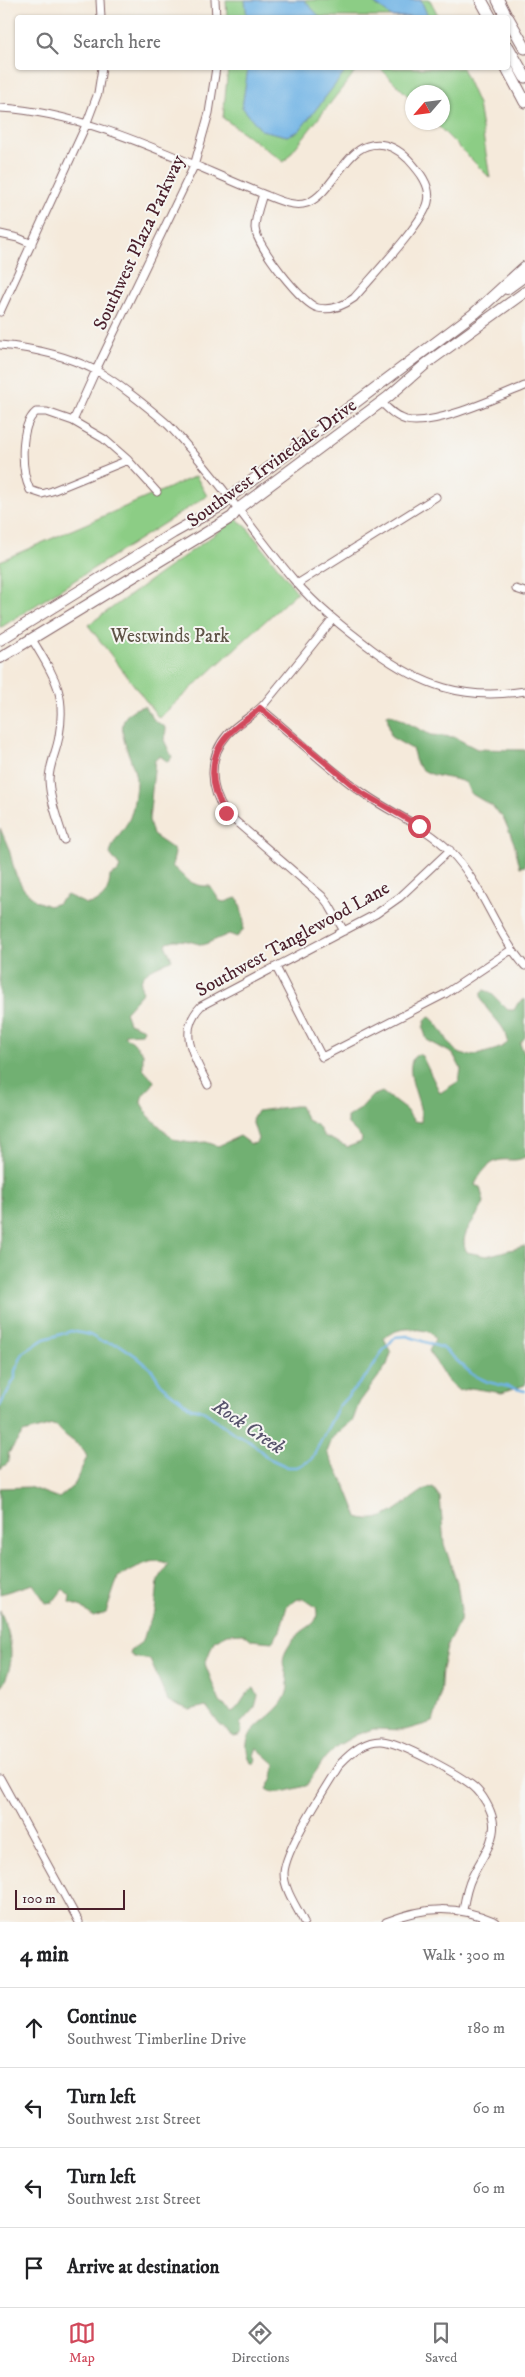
<!DOCTYPE html>
<html lang="en">
<head>
<meta charset="utf-8">
<style>
  body { margin:0; font-family:"IM FELL DW Pica",serif; background:#f6f6f6; color:#202124 }
  .compass { position:absolute; left:405px; top:85px; width:45px; height:45px; border-radius:50%; background:#fff; box-shadow:0 1px 4px #0004; rotate:242deg }
  .scale { position:absolute; left:15px; bottom:12px; width:110px; box-sizing:border-box; padding-left:5px; border:2px solid #4a1f2b; border-top:0; font-size:14px; line-height:18px; white-space:nowrap; color:#4a1f2b; -webkit-text-stroke:4px #f6f6f2; paint-order:stroke }
  .stop { position:absolute; width:15px; height:15px; margin:-11px; border:4px solid #d1495b; border-radius:50%; background:#fff }
  .stop.end { background:#d1495b; border-color:#fff; box-shadow:0 1px 5px #0008 }
  .list { margin:0; padding:0; list-style:none }
  h2 { display:flex; justify-content:space-between; align-items:center; height:65px; margin:0; padding:0 20px; font-size:21px }
  h2 small { font-size:16px; font-weight:400; color:#757577 }
  .list li { display:grid; grid-template-columns:32px 1fr auto; gap:15px; align-items:center; box-sizing:border-box; height:80px; padding:0 20px; border-top:1px solid #e0e0e0 }
  .list b { display:block; font-size:19px; white-space:nowrap }
  .list p { margin:0; font-size:16px; white-space:nowrap; color:#757577 }
  .list em { font-size:16px; font-style:normal; color:#757577 }
  .icon { flex:none; width:28px; height:28px; fill:none; stroke:currentColor; stroke-width:2; stroke-linecap:round; stroke-linejoin:round }
  .map { position:relative; flex:none; width:525px; height:1922px; overflow:hidden }
  .search { position:absolute; background:#fff; box-shadow:0 1px 4px #0004; left:15px; right:15px; top:15px; height:55px; display:flex; align-items:center; gap:12px; box-sizing:border-box; padding:0 18px; border-radius:5px; color:#757577; font-size:19px }
  .sheet { height:385px; background:#fff }
  nav { display:flex; justify-content:space-around; align-items:center; box-sizing:border-box; height:70px; border-top:1px solid #e0e0e0; background:#fff; font-size:14px; color:#757577 }
  nav a { display:grid; justify-items:center; gap:2px }
  nav .on { color:#d1495b }
  .map>svg:first-child { display:block }
</style>
</head>
<body>
<div class="map">
<svg width="525" height="1922" viewBox="0 0 525 1922">
  <rect width="100%" height="100%" fill="#f6f6f2"/>
  <filter id="ink" filterUnits="userSpaceOnUse"><feTurbulence type="fractalNoise" baseFrequency=".02" numOctaves="2"/><feDisplacementMap in="SourceGraphic" scale="10" xChannelSelector="R" yChannelSelector="G"/><feConvolveMatrix kernelMatrix="1 2 1 2 8 2 1 2 1" color-interpolation-filters="sRGB"/></filter>
  <filter id="wash" filterUnits="userSpaceOnUse"><feTurbulence type="fractalNoise" baseFrequency=".0096" numOctaves="4" result="noise"/><feDisplacementMap in="SourceGraphic" scale="20" xChannelSelector="R" yChannelSelector="G"/><feGaussianBlur stdDeviation="1.12" result="paint"/><feColorMatrix in="noise" values="0 0 0 0 0 0 0 0 0 0 0 0 0 0 0 0 0 1.4 0 .05"/><feComposite in="paint" operator="in"/></filter>
  <g filter="url(#wash)">
    <rect width="100%" height="100%" fill="#f5eadb"/>
    <!-- green -->
    <path fill="#8ccd85" stroke="#6b7658" d="M 226,0 L 430,0 L 439,17 L 227,17 Z
      M 228,68 L 358,68 L 284,162 L 223,118 Z
      M 380,68 L 462,68 L 478,104 L 490,178 L 435,123 L 442,122 L 442,92 L 412,92 L 412,100 Z
      M 196,476 L 207,496 L 0,628 L 0,561 Z
      M 236,519 L 245,525 L 297,592 L 159,718 L 88,625 Z"/>
    <!-- forest -->
    <path fill="#71b072" stroke="#5e684e" d="M 144,706 L 155,721 L 164,726 L 166,730 L 164,740 L 172,757 L 168,762 L 160,756 L 155,760 L 149,820 L 153,835 L 172,848 L 175,853 L 172,866 C 185,877 190,887 210,886 L 220,901 L 225,902 L 236,898 L 239,900 L 244,921 L 243,930 L 237,937 L 229,934 L 203,945 L 188,941 L 175,940 L 167,942 L 166,947 L 172,959 C 160,967 133,971 143,992 L 125,1012 L 129,1023 L 144,1029 L 142,1033 L 125,1034 L 125,1037 L 132,1041 L 143,1053 C 143,1072 141,1067 154,1081 C 152,1090 141,1091 141,1103 L 148,1115 L 173,1139 L 179,1141 L 191,1143 L 206,1142 L 218,1146 L 240,1136 L 251,1144 L 256,1143 L 258,1139 L 252,1120 L 257,1111 L 294,1106 L 300,1106 L 307,1120 L 317,1125 L 324,1136 L 348,1147 L 361,1142 L 362,1138 L 347,1123 L 347,1117 L 359,1110 L 372,1096 L 382,1092 L 406,1110 L 414,1121 L 421,1122 C 424,1104 404,1076 413,1058 L 418,1054 L 422,1056 L 440,1093 L 459,1081 L 461,1069 L 453,1054 L 427,1040 L 423,1028 L 426,1019 L 430,1017 C 452,1035 447,1066 487,1052 C 494,1050 503,1048 508,1042 C 506,1022 480,1010 481,993 L 484,990 L 490,992 L 508,1010 L 514,1010 L 518,1003 L 525,999 L 525,1037 L 520,1044 L 525,1055 L 525,1157 C 516,1162 510,1159 501,1160 C 489,1161 479,1175 475,1185 L 480,1187 L 484,1202 C 479,1218 456,1234 467,1252 L 486,1256 L 525,1246 L 525,1385 L 502,1393 L 471,1388 L 459,1391 L 447,1380 L 429,1351 L 435,1339 L 430,1332 C 413,1328 399,1326 384,1338 L 391,1353 L 387,1365 L 359,1403 L 353,1420 L 333,1437 L 327,1452 L 346,1487 L 358,1517 C 386,1527 404,1501 426,1489 L 433,1488 L 440,1497 L 444,1544 L 457,1582 L 461,1609 L 460,1621 L 448,1643 L 442,1669 L 440,1698 L 433,1722 L 405,1730 L 373,1729 L 356,1735 L 337,1746 L 325,1758 L 306,1786 C 294,1788 277,1797 267,1789 L 273,1778 L 275,1764 L 257,1748 L 254,1755 L 256,1759 L 255,1763 L 251,1763 C 235,1729 268,1724 283,1701 C 297,1678 276,1670 286,1651 C 289,1645 295,1637 300,1633 C 311,1624 320,1623 316,1607 L 304,1599 L 298,1599 L 287,1606 L 280,1631 L 272,1642 L 252,1640 L 243,1633 L 228,1634 L 214,1641 L 205,1664 L 220,1702 L 232,1712 C 242,1706 243,1694 254,1688 L 258,1696 L 255,1707 L 240,1724 L 242,1731 L 239,1736 L 234,1737 L 219,1724 L 206,1706 L 190,1710 L 168,1701 L 150,1660 L 134,1657 L 130,1654 L 131,1650 L 143,1641 L 147,1627 L 155,1611 L 158,1581 L 168,1564 C 153,1555 132,1570 118,1577 L 106,1613 L 93,1617 L 82,1607 L 69,1603 L 70,1596 L 63,1589 L 53,1602 L 46,1603 L 33,1584 L 0,1594 L 0,1488 L 29,1487 L 59,1498 L 74,1485 L 87,1457 C 82,1443 65,1439 57,1426 L 52,1425 L 23,1433 L 8,1454 L 9,1462 L 0,1469 L 0,828 L 9,849 L 15,873 L 23,888 L 36,901 L 49,906 L 58,903 L 67,895 L 86,904 C 103,903 109,892 110,876 L 118,872 L 120,867 L 110,854 C 114,835 128,829 132,811 C 134,802 136,789 136,780 C 134,755 102,716 144,706 Z
      M 390,714 L 431,735 L 454,737 L 477,749 L 525,750 L 525,866 L 520,867 L 514,843 L 504,819 L 492,806 L 470,793 L 466,783 C 453,776 427,779 417,764 C 414,760 415,754 412,749 L 391,737 L 387,715 Z
      M 0,1611 C 12,1635 17,1666 0,1688 Z"/>
    <!-- water -->
    <path fill="#70b3e5" stroke="#5d6988" d="M 245,0 L 304,0 L 320,17 L 247,17 Z
      M 369,0 L 421,0 L 428,17 L 391,17 L 385,11 Z
      M 248,68 L 346,68 L 345,72 L 299,131 L 287,136 L 261,130 L 242,107 Z"/>
    <g fill="none" stroke-linecap="round" stroke-linejoin="round">
      <!-- stream -->
      <path stroke="#70b3e5" stroke-width="2.5" d="M 0,1406 L 15,1378 L 15,1371 L 23,1353 L 44,1339 L 55,1336 L 71,1331 L 90,1335 L 100,1341 L 120,1345 L 136,1356 L 152,1370 L 162,1386 L 191,1408 L 202,1410 L 235,1434 L 250,1441 L 268,1458 L 288,1467 L 297,1467 L 311,1460 L 339,1406 L 368,1374 L 382,1352 L 395,1337 L 407,1336 L 443,1348 L 473,1375 L 488,1382 L 525,1391"/>
    </g>
  </g>
  <g filter="url(#ink)">
    <g fill="none" stroke-linecap="round" stroke-linejoin="round">
      <defs>
        <path id="minor" d="M 100,0 L 101,18
          M 215,0 L 216,18
          M 0,108 C 88,112 182,161 263,194 C 260,204 255,217 255,228 C 256,245 302,304 318,308 C 331,311 343,306 354,298 C 370,279 424,222 428,202 C 432,185 418,170 408,159 C 396,147 383,141 367,146 C 344,153 330,195 307,203 C 293,208 276,199 263,194
          M 0,234 L 18,238 L 32,244
          M 0,312 L 86,125 L 98,93 L 102,68
          M 0,345 C 31,348 67,356 95,370 C 113,379 149,408 165,422 C 173,429 180,438 188,447 C 226,489 257,537 294,580 C 317,607 345,629 373,650 C 422,686 464,701 525,691
          M 381,402 C 388,409 396,417 406,420 C 433,427 498,397 525,386
          M 73,421 L 104,439 L 128,460 L 52,491 L 42,494 L 30,490 C 21,471 19,426 36,412 L 47,412 L 73,421 L 96,370 L 194,166 L 209,113 L 216,68
          M 128,460 L 157,492
          M 297,584 L 436,497
          M 516,589 L 525,592
          M 333,619 C 311,647 288,675 265,703 C 254,716 238,722 227,735 C 207,758 210,790 226,813 L 322,896 L 329,905 L 344,931
          M 32,639 C 53,675 67,691 59,736 C 57,751 49,764 49,780 C 50,801 58,820 64,840
          M 260,708 C 294,736 327,768 363,793 C 392,814 426,826 451,852 C 483,885 495,932 525,966
          M 276,967 L 322,1057 L 445,994 L 511,950
          M 208,1085 C 195,1058 176,1032 201,1006 L 376,914 L 400,897 L 450,850
          M 0,1778 L 79,1922
          M 304,1922 C 297,1907 284,1890 284,1873 C 285,1849 326,1787 340,1764 C 351,1752 365,1740 382,1741 C 400,1742 460,1775 474,1787 C 483,1795 491,1809 493,1820 C 497,1840 480,1860 472,1877 C 467,1887 465,1898 463,1910
          M 386,1922 C 425,1906 457,1905 496,1922"/>
        <path id="secondary" d="M 507,289 L 525,276
          M 0,640 L 173,533 L 223,505 L 230,497 L 480,309
          M 0,658 L 232,517 L 239,508 L 388,397 L 427,363 L 525,292"/>
        <path id="primary" d="M 481,0 L 491,18
          M 498,0 L 507,18
          M 508,18 L 525,48
          M 508,47 L 525,77
          M 507,68 L 525,102
          M 475,313 L 525,267"/>
      </defs>
      <!-- minor casing -->
      <use href="#minor" stroke="#866669" stroke-width="9"/>
      <!-- secondary casing -->
      <use href="#secondary" stroke="#866669" stroke-width="12"/>
      <!-- primary casing -->
      <use href="#primary" stroke="#866669" stroke-width="13"/>
      <!-- minor -->
      <use href="#minor" stroke="#fff" stroke-width="7"/>
      <!-- secondary -->
      <use href="#secondary" stroke="#fff" stroke-width="10"/>
      <!-- primary -->
      <use href="#primary" stroke="#fff" stroke-width="11"/>
    </g>
  </g>
  <g fill="none" stroke-linecap="round" stroke-linejoin="round" filter="url(#ink)">
    <!-- route -->
    <path stroke="#d1495b" stroke-width="6" d="M 226,813 C 210,789 207,757 228,735 C 237,724 250,718 260,708 L 362,793 L 419,826"/>
  </g>
  <g text-anchor="middle" stroke-width="4" stroke-linejoin="round" paint-order="stroke">
    <!-- street labels -->
    <g font-size="19" fill="#4a1f2b" stroke="#f6f6f2">
      <text transform="translate(138 242) rotate(-65)" y="7">Southwest Plaza Parkway</text>
      <text transform="translate(271 462) rotate(-36)" y="7">Southwest Irvinedale Drive</text>
      <text transform="translate(292 938) rotate(-29)" y="7">Southwest Tanglewood Lane</text>
    </g>
    <!-- park labels -->
    <g font-size="19" fill="#5e5346" stroke="#f6f6f2">
      <text x="170" y="642">Westwinds Park</text>
    </g>
    <!-- water labels -->
    <g font-size="20" font-style="italic" fill="#57536c" stroke="#f6f6f2">
      <text transform="translate(249 1426) rotate(34)" y="7">Rock Creek</text>
    </g>
  </g>
</svg>
<svg class="compass" viewBox="-18 -18 36 36"><path d="M0-13l5 13h-10z" fill="#e53935"/><path d="M0 13l5-13h-10z" fill="#757577"/></svg>
<div class="scale">100 m</div>
<div class="stop" style="left:419px;top:826px"></div>
<div class="stop end" style="left:226px;top:813px"></div>
<div class="search"><svg class="icon" aria-label="search" viewBox="0 0 24 24"><circle cx="10" cy="10" r="6"/><path d="M15 15l6 6"/></svg>Search here</div>
</div>
<section class="sheet">
<h2>4 min<small>Walk · 300 m</small></h2>
<ul class="list">
<li><svg class="icon" aria-label="ahead" viewBox="0 0 24 24"><path d="M12 20V5M6 11l6-6 6 6"/></svg><div><b>Continue</b><p>Southwest Timberline Drive</p></div><em>180 m</em></li>
<li><svg class="icon" aria-label="left" viewBox="0 0 24 24"><path d="M17 20v-9H6M10 6l-5 5 5 5"/></svg><div><b>Turn left</b><p>Southwest 21st Street</p></div><em>60 m</em></li>
<li><svg class="icon" aria-label="left" viewBox="0 0 24 24"><path d="M17 20v-9H6M10 6l-5 5 5 5"/></svg><div><b>Turn left</b><p>Southwest 21st Street</p></div><em>60 m</em></li>
<li><svg class="icon" aria-label="arrive" viewBox="0 0 24 24"><path d="M6 21V4h12l-3 4 3 4H6"/></svg><div><b>Arrive at destination</b></div></li>
</ul>
</section>
<nav>
<a class="on"><svg class="icon" aria-label="map" viewBox="0 0 24 24"><path d="M3 6l6-2 6 2 6-2v14l-6 2-6-2-6 2zM9 4v14M15 6v14"/></svg>Map</a>
<a><svg class="icon" aria-label="directions" viewBox="0 0 24 24"><path d="M12 3l9 9-9 9-9-9zM9 14v-3h6M13 9l2 2-2 2"/></svg>Directions</a>
<a><svg class="icon" aria-label="saved" viewBox="0 0 24 24"><path d="M7 4h10v16l-5-4-5 4z"/></svg>Saved</a>
</nav>
</body>
</html>
